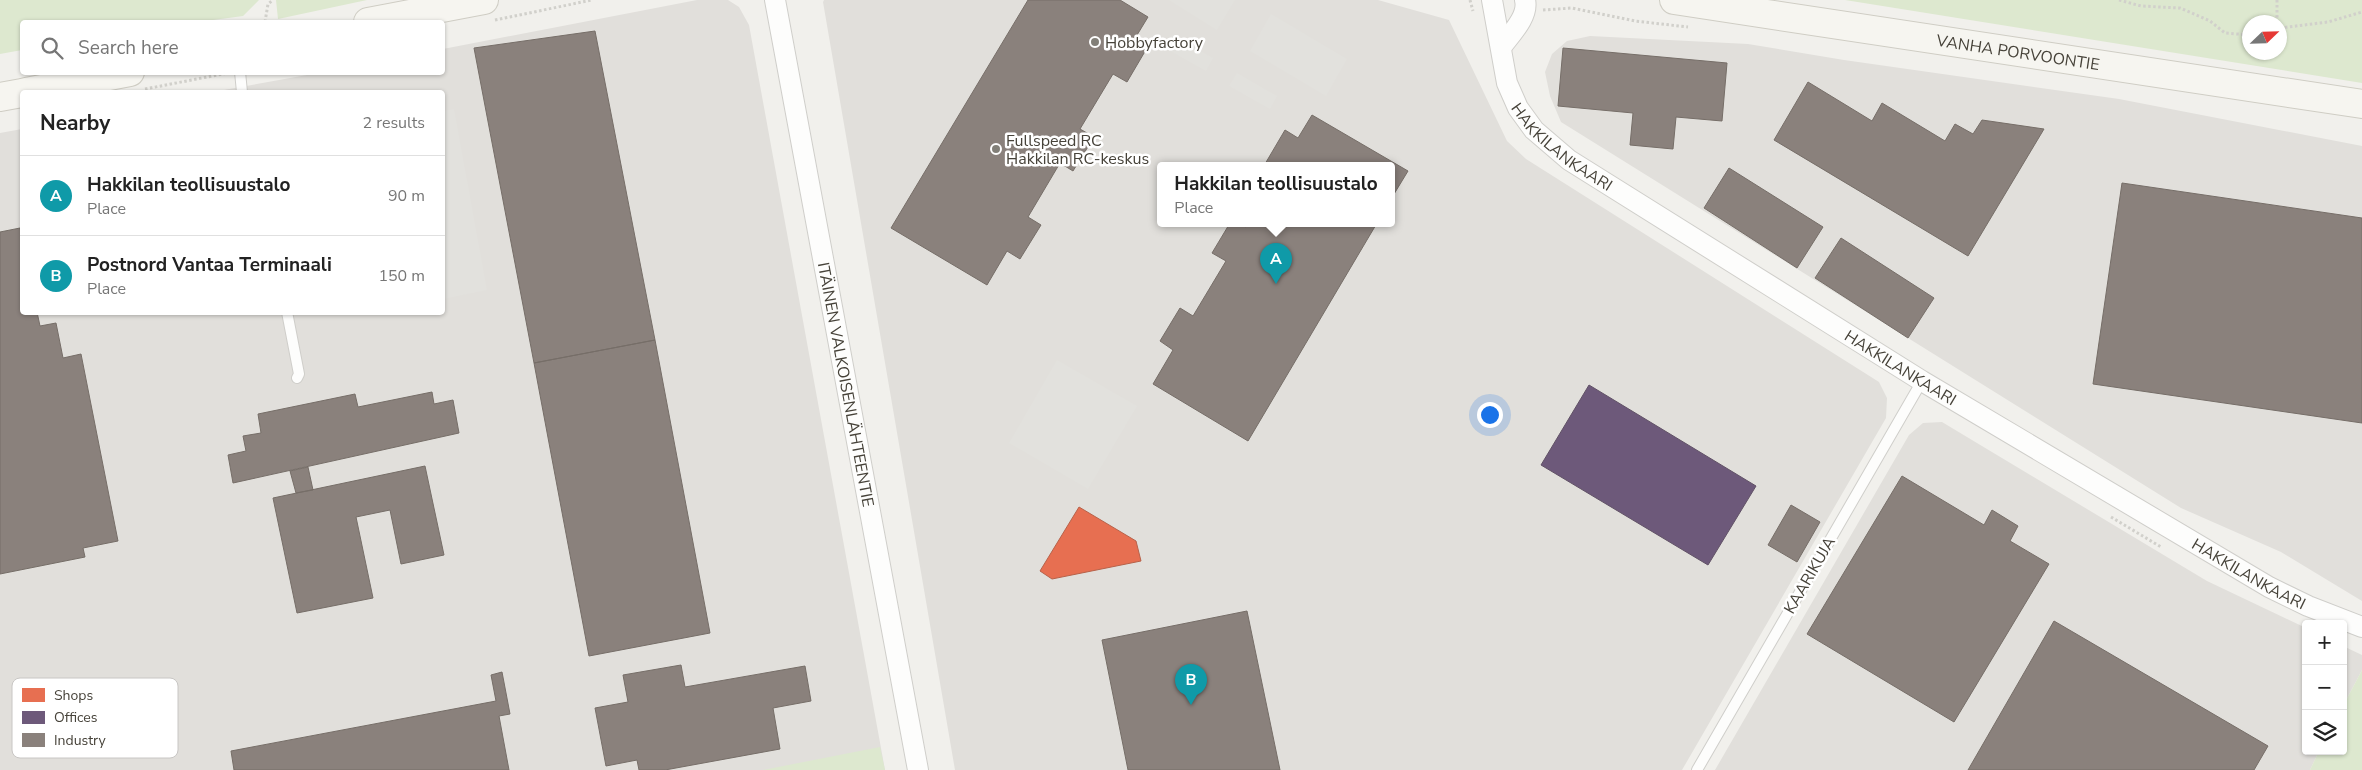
<!DOCTYPE html>
<html lang="en">
<head>
<meta charset="utf-8">
<style>
  body { margin:0; font-family:"Nunito Sans",sans-serif; background:#f6f6f6; color:#222 }
  .controls { position:absolute; right:15px; bottom:15px; display:grid; overflow:hidden; border-radius:5px; box-shadow:0 1px 4px #0004 }
  .controls button { width:45px; height:45px; display:grid; place-items:center; padding:0; border:0; border-bottom:1px solid #e0e0e0; background:#fff; color:#222; font:25px sans-serif }
  .compass { position:absolute; left:2242px; top:15px; width:45px; height:45px; border-radius:50%; background:#fff; box-shadow:0 1px 4px #0004; rotate:67deg }
  .you { position:absolute; left:1489px; top:414px; width:18px; height:18px; margin:-12px; border:4px solid #fff; border-radius:50%; background:#1a73e8; box-shadow:0 0 0 8px #1a73e833 }
  .badge { display:grid; place-items:center; width:32px; height:32px; border-radius:50%; background:#d93025; color:#fff; font-size:16px; font-weight:700 }
  .pin { position:absolute; translate:-50% -41px; filter:drop-shadow(0 1px 2px #0008) }
  .pin::after { content:''; position:absolute; top:26px; width:18px; height:15px; background:inherit; clip-path:polygon(0 0,100% 0,50% 100%) }
  .popup { position:absolute; left:1157px; top:162px; width:238px; height:65px; box-sizing:border-box; display:grid; place-content:center; border-radius:5px; background:#fff; filter:drop-shadow(0 1px 4px #0005); font-size:16px; white-space:nowrap; color:#767676 }
  .popup b { font-size:19px; color:#222 }
  .popup::after { content:''; position:absolute; left:50%; top:100%; margin-left:-10px; border:10px solid transparent; border-top-color:#fff }
  .list { margin:0; padding:0; list-style:none }
  h2 { display:flex; justify-content:space-between; align-items:center; height:65px; margin:0; padding:0 20px; font-size:21px }
  h2 small { font-size:16px; font-weight:400; color:#767676 }
  .list li { display:grid; grid-template-columns:32px 1fr auto; gap:15px; align-items:center; box-sizing:border-box; height:80px; padding:0 20px; border-top:1px solid #e0e0e0 }
  .list b { display:block; font-size:19px; white-space:nowrap }
  .list p { margin:0; font-size:16px; white-space:nowrap; color:#767676 }
  .list em { font-size:16px; font-style:normal; color:#767676 }
  .icon { flex:none; width:28px; height:28px; fill:none; stroke:currentColor; stroke-width:2; stroke-linecap:round; stroke-linejoin:round }
  .map { position:relative; flex:none; width:2362px; height:770px; overflow:hidden }
  .search { position:absolute; background:#fff; box-shadow:0 1px 4px #0004; left:20px; top:20px; width:425px; height:55px; display:flex; align-items:center; gap:12px; box-sizing:border-box; padding:0 18px; border-radius:5px; color:#767676; font-size:19px }
  .panel { position:absolute; background:#fff; box-shadow:0 1px 4px #0004; left:20px; top:90px; width:425px; height:225px; border-radius:5px }
  .map>svg:first-child { display:block }
</style>
</head>
<body>
<div class="map">
<svg width="2362" height="770" viewBox="0 0 2362 770">
  <rect width="100%" height="100%" fill="#f1f0ec"/>
  <!-- industrial -->
  <path fill="#e1dfdb" fill-rule="evenodd" d="M 697,0 L 728,0 L 739,7 L 749,25 L 885,770 L 0,770 L 0,133 L 22,129 L 22,312 L 442,312 L 442,92 L 213,92 L 318,73 L 442,72 L 443,49 Z
    M 824,0 L 1378,0 L 1449,20 L 1507,141 L 1526,159 L 1879,382 L 1887,398 L 1886,418 L 1682,770 L 955,770 L 823,2 ZM 1161,165 L 1391,165 L 1391,223 L 1161,223 Z
    M 1590,36 L 1748,44 L 1844,60 L 2119,99 L 2362,146 L 2362,601 L 2281,552 L 2181,508 L 1561,122 L 1550,96 L 1545,72 L 1552,54 L 1567,41 Z
    M 1942,422 L 2207,581 L 2306,628 L 2306,751 L 2319,751 L 2310,770 L 1715,770 L 1909,435 L 1923,423 Z
    M 2343,646 L 2362,655 L 2362,670 L 2343,706 Z"/>
  <!-- green -->
  <path fill="#dde8cf" fill-rule="evenodd" d="M 0,0 L 259,0 L 243,16 L 198,22 L 22,22 L 22,50 L 0,54 Z
    M 276,0 L 367,0 L 278,19 Z
    M 1845,0 L 2362,0 L 2362,83 ZM 2250,22 L 2280,22 L 2280,52 L 2250,52 Z
    M 2362,670 L 2362,770 L 2310,770 L 2319,751 L 2343,751 L 2343,706 Z
    M 880,747 L 885,770 L 763,770 Z"/>
  <!-- parking -->
  <path fill="#e2e1dd" d="M 1169,0 L 1235,0 L 1217,30 Z
    M 1271,14 L 1347,59 L 1326,96 L 1250,51 Z
    M 1172,35 L 1213,58 L 1206,71 L 1165,48 Z
    M 1237,73 L 1277,96 L 1270,109 L 1229,86 Z
    M 454,109 L 487,290 L 443,299 L 443,111 Z
    M 1057,360 L 1137,406 L 1088,489 L 1009,443 Z"/>
  <!-- shops -->
  <path fill="#e76f51" stroke="#b7624a" d="M 1079,507 L 1136,541 L 1141,561 L 1052,579 L 1040,571 Z"/>
  <!-- offices -->
  <path fill="#6d597a" stroke="#615266" d="M 1589,385 L 1756,486 L 1708,565 L 1541,465 Z"/>
  <!-- industry -->
  <path fill="#8a817c" stroke="#766e68" d="M 1028,0 L 1120,0 L 1148,17 L 1134,40 L 1147,48 L 1127,82 L 1113,74 L 1080,129 L 1094,137 L 1073,171 L 1060,163 L 1028,217 L 1041,225 L 1020,259 L 1007,251 L 987,285 L 891,228 Z
    M 595,31 L 655,340 L 534,363 L 474,48 Z
    M 1563,48 L 1727,63 L 1722,121 L 1676,117 L 1673,149 L 1630,145 L 1633,113 L 1558,106 Z
    M 1808,82 L 1872,121 L 1882,103 L 1945,141 L 1955,124 L 1973,134 L 1982,120 L 2044,129 L 1968,256 L 1774,140 Z
    M 1312,115 L 1408,171 L 1391,199 L 1391,165 L 1265,164 L 1285,130 L 1298,138 Z
    M 1729,168 L 1823,227 L 1797,268 L 1704,208 Z
    M 2122,183 L 2362,218 L 2362,423 L 2093,384 Z
    M 1230,223 L 1239,223 L 1246,227 L 1248,223 L 1377,223 L 1248,441 L 1153,384 L 1173,350 L 1160,341 L 1180,308 L 1193,316 L 1226,261 L 1212,253 Z
    M 20,228 L 22,239 L 22,312 L 37,312 L 40,326 L 56,323 L 63,358 L 81,354 L 118,541 L 83,548 L 85,557 L 0,574 L 0,232 Z
    M 1841,238 L 1934,298 L 1908,338 L 1815,278 Z
    M 655,340 L 710,633 L 589,656 L 534,363 Z
    M 432,392 L 434,404 L 453,400 L 459,433 L 233,483 L 228,455 L 246,451 L 243,436 L 261,433 L 258,414 L 355,394 L 358,407 Z
    M 425,466 L 444,555 L 401,564 L 390,510 L 356,517 L 373,598 L 297,613 L 273,498 Z
    M 308,467 L 313,490 L 296,493 L 290,471 Z
    M 1902,476 L 1984,525 L 1992,510 L 2018,526 L 2010,541 L 2049,564 L 1954,722 L 1807,634 Z
    M 1791,505 L 1820,522 L 1797,562 L 1768,545 Z
    M 1247,611 L 1280,770 L 1128,770 L 1102,640 Z
    M 2054,621 L 2268,746 L 2254,770 L 1968,770 Z
    M 681,665 L 685,687 L 805,666 L 811,701 L 773,708 L 780,749 L 665,770 L 639,770 L 637,760 L 606,766 L 595,708 L 628,702 L 623,675 Z
    M 502,672 L 510,714 L 499,716 L 509,770 L 234,770 L 231,751 L 496,701 L 491,675 Z"/>
  <g fill="none" stroke-linecap="round" stroke-linejoin="round">
    <defs>
      <path id="service" d="M 240,72 L 242,92
        M 287,312 L 299,374 L 297,378
        M 1697,770 L 1922,381"/>
      <g id="minor">
        <path id="s1" d="M 775,0 L 918,770"/>
        <path id="s2" d="M 1492,0 L 1507,83 L 1518,108 L 1534,130 L 1569,160 L 1922,381 L 2269,587 L 2308,606 L 2362,627"/>
        <path d="M 1502,46 C 1511,34 1529,16 1525,0"/>
      </g>
      <g id="secondary">
        <path id="s3" d="M 1674,0 L 2362,104"/>
        <path d="M 368,22 L 484,0"/>
        <path d="M 26,92 L 130,72"/>
        <path d="M 0,97 L 22,93"/>
      </g>
    </defs>
    <!-- service casing -->
    <use href="#service" stroke="#cfceca" stroke-width="12"/>
    <!-- minor casing -->
    <use href="#minor" stroke="#cfceca" stroke-width="22"/>
    <!-- secondary casing -->
    <use href="#secondary" stroke="#cfcdc4" stroke-width="30"/>
    <!-- path -->
    <path stroke="#d1d0cb" stroke-width="3" stroke-dasharray="2.5 2.5" stroke-linecap="butt" d="M 1470,0 L 1473,11
      M 2119,0 L 2141,6 L 2180,8 L 2210,21 L 2225,33 L 2250,35
      M 2277,0 L 2277,22
      M 1543,10 L 1572,8 L 1635,21 L 1688,27
      M 495,20 L 592,0
      M 265,22 L 268,4 L 273,0
      M 2280,28 L 2328,22 L 2362,12
      M 145,89 L 228,73
      M 2111,517 L 2161,547"/>
    <!-- service -->
    <use href="#service" stroke="#fdfdfc" stroke-width="10"/>
    <!-- minor -->
    <use href="#minor" stroke="#fdfdfc" stroke-width="20"/>
    <!-- secondary -->
    <use href="#secondary" stroke="#f6f5f0" stroke-width="28"/>
  </g>
  <!-- markers -->
  <g fill="#827f78" stroke="#fff" stroke-width="2">
    <circle cx="1095" cy="42" r="5"/>
    <circle cx="996" cy="149" r="5"/>
  </g>
  <g text-anchor="middle" stroke-width="5" stroke-linejoin="round" paint-order="stroke">
    <!-- poi labels -->
    <g font-size="16" fill="#464239" stroke="#fff" text-anchor="start">
      <text x="1105" y="48">Hobbyfactory</text>
      <text x="1006" y="146">Fullspeed RC<tspan x="1006" dy="18">Hakkilan RC-keskus</tspan></text>
    </g>
    <!-- street labels -->
    <g font-size="16" fill="#464239" stroke="#fff">
      <text dy="6" stroke="none"><textPath href="#s3" startOffset="348">VANHA PORVOONTIE</textPath></text>
      <text dy="6" stroke="none"><textPath href="#s2" startOffset="171">HAKKILANKAARI</textPath></text>
      <text dy="6" stroke="none"><textPath href="#s2" startOffset="576">HAKKILANKAARI</textPath></text>
      <text dy="6" stroke="none"><textPath href="#s1" startOffset="391">ITÄINEN VALKOISENLÄHTEENTIE</textPath></text>
      <text dy="6" stroke="none"><textPath href="#s2" startOffset="981">HAKKILANKAARI</textPath></text>
      <text transform="translate(1809 575) rotate(-60)" y="6">KAARIKUJA</text>
    </g>
  </g>
  <!-- legend -->
  <rect x="12" y="678" width="166" height="80" rx="8" fill="#fff" stroke="#c8c6c4" stroke-width="1"/>
  <rect x="22" y="688" width="23" height="14" fill="#e76f51"/>
  <rect x="22" y="711" width="23" height="13" fill="#6d597a"/>
  <rect x="22" y="733" width="23" height="14" fill="#8a817c"/>
  <g font-size="14" fill="#464239">
    <text x="54" y="700">Shops</text>
    <text x="54" y="722">Offices</text>
    <text x="54" y="745">Industry</text>
  </g>
</svg>
<div class="controls">
<button>+</button>
<button>−</button>
<button><svg class="icon" aria-label="layers" viewBox="0 0 24 24"><path d="M12 4l9 5-9 5-9-5zM3 14l9 5 9-5"/></svg></button>
</div>
<svg class="compass" viewBox="-18 -18 36 36"><path d="M0-13l5 13h-10z" fill="#e53935"/><path d="M0 13l5-13h-10z" fill="#767676"/></svg>
<div class="you"></div>
<div class="pin badge" style="left:1276px;top:284px;background:#0f9aa8">A</div>
<div class="popup"><b>Hakkilan teollisuustalo</b>Place</div>
<div class="pin badge" style="left:1191px;top:705px;background:#0f9aa8">B</div>
<div class="search"><svg class="icon" aria-label="search" viewBox="0 0 24 24"><circle cx="10" cy="10" r="6"/><path d="M15 15l6 6"/></svg>Search here</div>
<section class="panel">
<h2>Nearby<small>2 results</small></h2>
<ul class="list">
<li><span class="badge" style="background:#0f9aa8">A</span><div><b>Hakkilan teollisuustalo</b><p>Place</p></div><em>90 m</em></li>
<li><span class="badge" style="background:#0f9aa8">B</span><div><b>Postnord Vantaa Terminaali</b><p>Place</p></div><em>150 m</em></li>
</ul>
</section>
</div>
</body>
</html>
